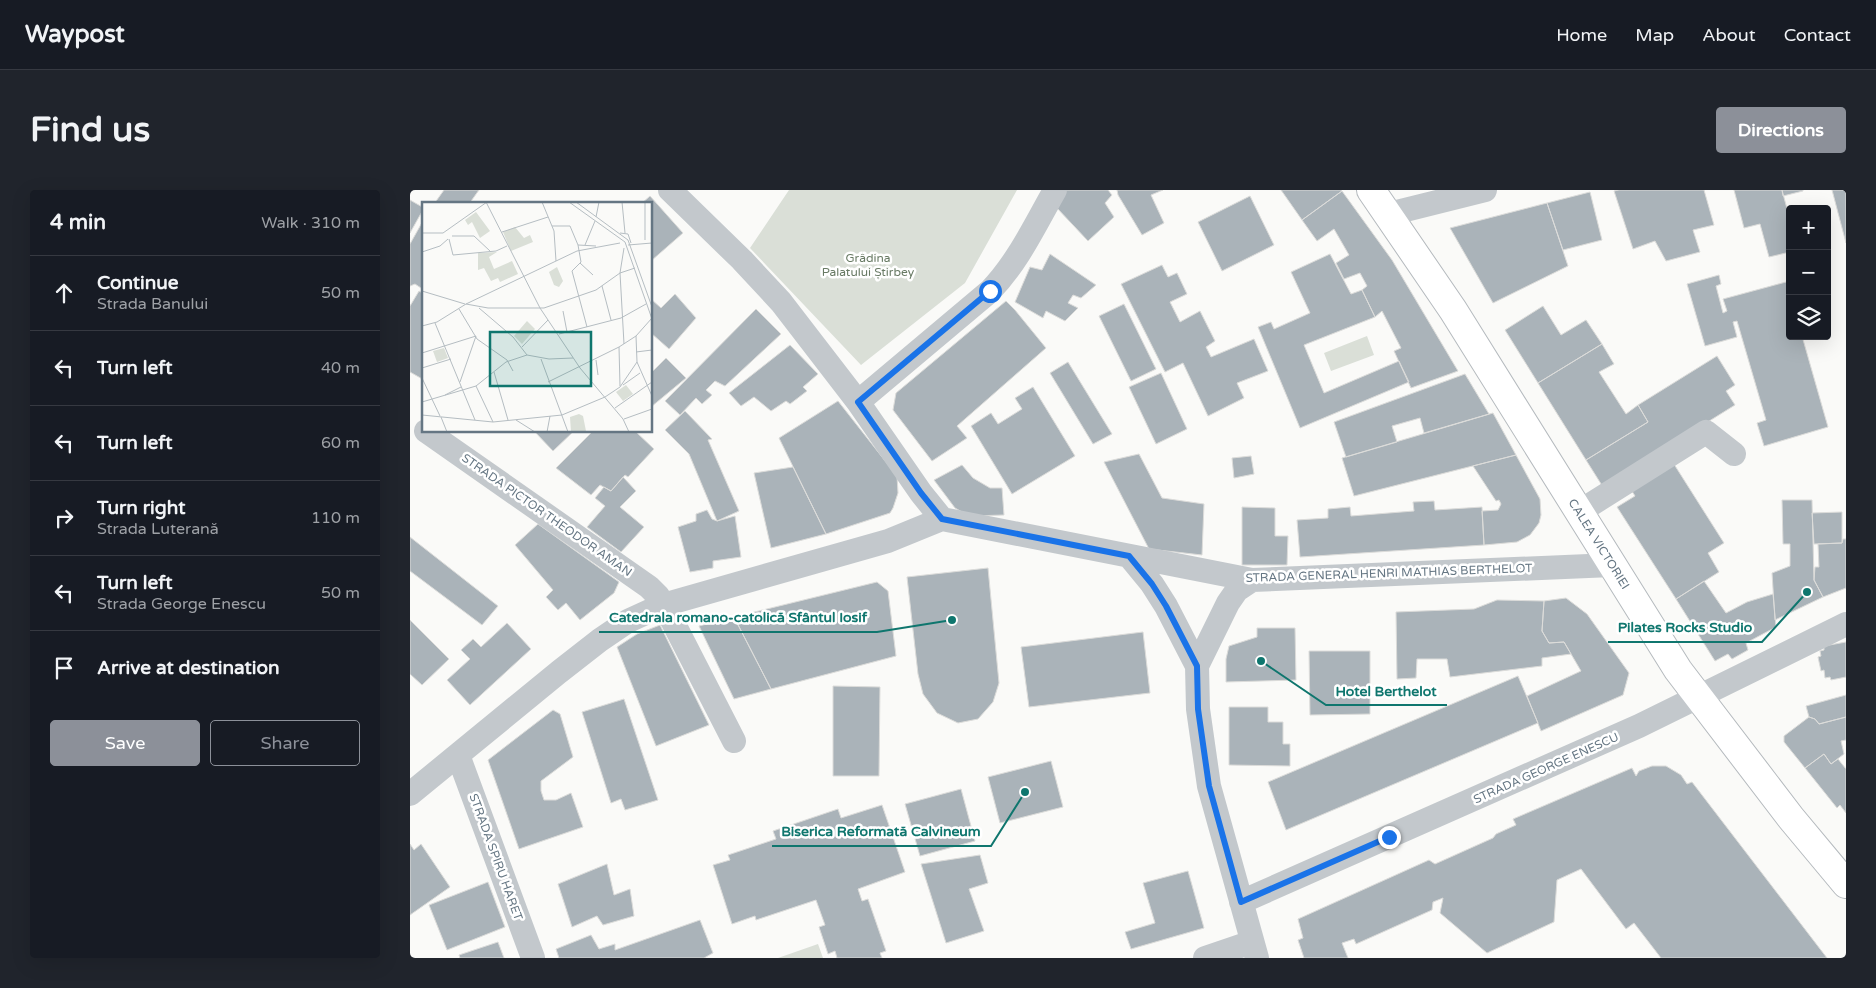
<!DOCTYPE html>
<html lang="en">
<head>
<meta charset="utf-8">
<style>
  body { margin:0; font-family:"Varela Round",sans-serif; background:#20242c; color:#f1f3f6 }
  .controls { position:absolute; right:15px; top:15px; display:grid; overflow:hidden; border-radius:5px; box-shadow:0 5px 20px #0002 }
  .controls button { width:45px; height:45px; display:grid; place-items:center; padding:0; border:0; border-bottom:1px solid #363941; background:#171b24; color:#f1f3f6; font:25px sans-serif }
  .stop { position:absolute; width:15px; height:15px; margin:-11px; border:4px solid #1a73e8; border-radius:50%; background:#fff }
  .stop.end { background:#1a73e8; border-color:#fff; box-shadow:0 1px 5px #0008 }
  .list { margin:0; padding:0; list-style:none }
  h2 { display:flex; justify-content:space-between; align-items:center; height:65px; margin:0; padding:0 20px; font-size:21px }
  h2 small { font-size:16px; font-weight:400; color:#9ea1a6 }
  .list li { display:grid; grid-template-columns:32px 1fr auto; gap:15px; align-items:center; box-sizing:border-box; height:75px; padding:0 20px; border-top:1px solid #363941 }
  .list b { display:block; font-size:19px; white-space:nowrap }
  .list p { margin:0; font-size:16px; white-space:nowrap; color:#9ea1a6 }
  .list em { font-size:16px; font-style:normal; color:#9ea1a6 }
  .actions { display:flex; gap:10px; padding:15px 20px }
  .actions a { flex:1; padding:11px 0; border:1px solid #8c9099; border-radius:5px; text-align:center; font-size:18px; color:#8c9099 }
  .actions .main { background:#8c9099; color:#fff }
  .icon { flex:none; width:28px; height:28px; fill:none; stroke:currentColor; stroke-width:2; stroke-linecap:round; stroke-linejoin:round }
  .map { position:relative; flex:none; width:1436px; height:768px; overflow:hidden; border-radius:5px }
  header { display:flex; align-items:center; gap:30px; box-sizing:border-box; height:70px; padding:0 25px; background:#171b24; border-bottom:1px solid #363941 }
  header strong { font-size:24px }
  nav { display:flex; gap:28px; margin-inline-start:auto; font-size:18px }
  .intro { display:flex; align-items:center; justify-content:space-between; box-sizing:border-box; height:120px; padding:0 30px }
  h1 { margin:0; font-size:35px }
  .button { padding:12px 22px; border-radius:5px; background:#8c9099; color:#fff; font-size:18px; font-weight:700 }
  main { display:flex; gap:30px; padding:0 30px }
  aside { flex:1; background:#171b24; border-radius:5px; box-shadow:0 5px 20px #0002 }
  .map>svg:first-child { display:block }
</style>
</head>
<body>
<header>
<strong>Waypost</strong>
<nav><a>Home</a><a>Map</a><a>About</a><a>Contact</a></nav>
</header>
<div class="intro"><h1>Find us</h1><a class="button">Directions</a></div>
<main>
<aside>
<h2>4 min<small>Walk · 310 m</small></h2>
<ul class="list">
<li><svg class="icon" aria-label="ahead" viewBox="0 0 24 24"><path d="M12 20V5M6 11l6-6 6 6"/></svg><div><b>Continue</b><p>Strada Banului</p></div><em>50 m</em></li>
<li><svg class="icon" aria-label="left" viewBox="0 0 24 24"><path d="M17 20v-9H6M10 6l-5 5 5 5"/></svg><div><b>Turn left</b></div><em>40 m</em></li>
<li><svg class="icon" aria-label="left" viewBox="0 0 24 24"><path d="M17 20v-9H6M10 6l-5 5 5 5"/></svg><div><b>Turn left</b></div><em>60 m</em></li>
<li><svg class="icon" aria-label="right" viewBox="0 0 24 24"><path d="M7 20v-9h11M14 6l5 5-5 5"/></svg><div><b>Turn right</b><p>Strada Luterană</p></div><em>110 m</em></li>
<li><svg class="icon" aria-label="left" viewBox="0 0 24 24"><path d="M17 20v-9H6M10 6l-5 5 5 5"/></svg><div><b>Turn left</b><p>Strada George Enescu</p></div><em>50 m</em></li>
<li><svg class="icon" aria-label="arrive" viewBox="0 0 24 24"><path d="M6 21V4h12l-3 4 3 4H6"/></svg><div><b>Arrive at destination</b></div></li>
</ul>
<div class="actions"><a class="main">Save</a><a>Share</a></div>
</aside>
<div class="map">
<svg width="1436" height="768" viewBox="0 0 1436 768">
  <rect width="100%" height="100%" fill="#fafaf8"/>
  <!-- green -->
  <path fill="#dadfd7" d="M 379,0 L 607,0 L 555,93 L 451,175 L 340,58 Z
    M 957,146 L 964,165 L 921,181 L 914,163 Z
    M 408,754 L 413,768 L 368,768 Z"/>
  <!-- building -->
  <path fill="#aab3b9" stroke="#dcdcda" d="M 34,0 L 69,0 L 59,14 L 24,14 Z
    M 656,0 L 698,0 L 702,5 L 695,13 L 704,27 L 678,51 L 646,17 Z
    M 707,0 L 753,0 L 741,5 L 754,33 L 732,45 L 708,5 Z
    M 871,0 L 931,0 L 932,1 L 892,30 Z
    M 1209,0 L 1294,0 L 1304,35 L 1283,40 L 1290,62 L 1256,71 L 1245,51 L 1223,59 L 1204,1 Z
    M 1324,0 L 1372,0 L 1380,30 L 1380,62 L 1359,67 L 1350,34 L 1334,38 Z
    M 1372,0 L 1393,0 L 1393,1 L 1373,6 Z
    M 1422,0 L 1436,0 L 1436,53 Z
    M 932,1 L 982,70 L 1048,181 L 1001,198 L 984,161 L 991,158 L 972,121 L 965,127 L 952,100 L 957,96 L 950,83 L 934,89 L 926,73 L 939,65 L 924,39 L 907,51 L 892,30 Z
    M 1180,2 L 1192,50 L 1153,60 L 1137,13 Z
    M 240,6 L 273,43 L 241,71 L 241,14 L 231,14 Z
    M 840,6 L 864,55 L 812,81 L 788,32 Z
    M 0,10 L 14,18 L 0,43 Z
    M 1137,13 L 1158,76 L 1083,113 L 1040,38 Z
    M 14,29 L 14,100 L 5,94 L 0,96 L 0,54 Z
    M 640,64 L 686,95 L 671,108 L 663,105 L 658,113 L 668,118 L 655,131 L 636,121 L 633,128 L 605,112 L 620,77 L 632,80 Z
    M 920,64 L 941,104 L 952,100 L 965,127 L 894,155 L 914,203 L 989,171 L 999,192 L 890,238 L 848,137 L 861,132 L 864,139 L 900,123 L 881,82 Z
    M 752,75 L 758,87 L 767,83 L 777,104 L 760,112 L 770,132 L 790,121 L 805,151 L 796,157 L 801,167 L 844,149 L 858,181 L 827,193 L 834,208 L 798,226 L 773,173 L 755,182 L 711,94 Z
    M 1309,85 L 1311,94 L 1306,96 L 1313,123 L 1317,121 L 1313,109 L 1376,92 L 1380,104 L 1380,146 L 1392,146 L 1418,237 L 1354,256 L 1347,233 L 1356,230 L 1327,131 L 1323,132 L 1327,147 L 1295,156 L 1277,94 Z
    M 9,101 L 14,104 L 14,190 L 0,182 L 0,116 Z
    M 265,104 L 286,128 L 259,159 L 241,143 L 241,109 L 251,118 Z
    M 596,111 L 605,120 L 636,158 L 547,236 L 557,248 L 522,271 L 483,220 L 486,203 Z
    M 714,114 L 746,179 L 721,191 L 689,126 Z
    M 1133,116 L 1151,145 L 1176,130 L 1192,154 L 1128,193 L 1095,140 Z
    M 346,119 L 371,144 L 315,196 L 305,191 L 296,200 L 302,205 L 292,214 L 286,208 L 270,225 L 255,211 Z
    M 1192,154 L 1204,174 L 1189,182 L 1216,224 L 1228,215 L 1238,232 L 1176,270 L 1128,193 Z
    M 380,155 L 408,184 L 393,197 L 397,201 L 380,214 L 376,211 L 361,221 L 344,207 L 331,216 L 319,203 Z
    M 1307,166 L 1325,195 L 1316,201 L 1325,215 L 1193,297 L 1176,270 L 1238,232 L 1228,215 Z
    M 256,168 L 276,188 L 241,217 L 241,183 Z
    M 658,172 L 702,244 L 683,254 L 640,183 Z
    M 751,183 L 777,239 L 746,254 L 719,197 Z
    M 1055,184 L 1079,224 L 1014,243 L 1010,228 L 982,236 L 987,252 L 936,267 L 924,232 Z
    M 623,197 L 665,266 L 602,304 L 561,236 L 581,223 L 588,234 L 612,219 L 605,208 Z
    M 428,211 L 487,286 L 488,303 L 483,318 L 480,323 L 416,344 L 369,248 Z
    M 275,221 L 302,249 L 298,250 L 329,321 L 307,331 L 279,264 L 255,240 Z
    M 1083,223 L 1106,265 L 944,306 L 932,268 Z
    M 124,241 L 164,241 L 143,261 Z
    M 183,241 L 225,241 L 244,259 L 218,287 L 215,285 L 201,301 L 190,295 L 181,305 L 146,278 Z
    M 729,264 L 752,308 L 794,314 L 792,365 L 739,359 L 694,272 Z
    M 1106,265 L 1130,309 L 1131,325 L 1129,333 L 1120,345 L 1107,352 L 1074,355 L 1072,321 L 1088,320 L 1091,314 L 1089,310 L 1086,311 L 1063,276 Z
    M 841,266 L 844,284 L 824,288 L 822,268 Z
    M 1262,271 L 1314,353 L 1298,363 L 1309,382 L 1266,409 L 1207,317 L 1225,306 L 1220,298 Z
    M 552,275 L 563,288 L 580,298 L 592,298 L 594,325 L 559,326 L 545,318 L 524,290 Z
    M 383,277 L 416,344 L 361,358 L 344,283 Z
    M 213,287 L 226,301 L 210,317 L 234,337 L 211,362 L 177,337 L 195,316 L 185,308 L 194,297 L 201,301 Z
    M 1372,310 L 1402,310 L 1404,390 L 1413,407 L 1365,430 L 1362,383 L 1380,376 L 1380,354 L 1373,354 Z
    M 1024,311 L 1025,320 L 1072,317 L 1074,355 L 890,367 L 887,330 L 918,328 L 918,319 L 940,317 L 941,326 L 1004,321 L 1003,312 Z
    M 832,317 L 865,318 L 865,346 L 878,346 L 877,375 L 832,375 Z
    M 297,320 L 302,329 L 307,331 L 325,326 L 331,367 L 303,371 L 303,378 L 280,382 L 268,337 L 286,331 L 286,324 Z
    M 1432,322 L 1432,353 L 1404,354 L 1402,323 Z
    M 128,334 L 209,392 L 204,403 L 170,430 L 156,413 L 148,420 L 136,407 L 143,400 L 105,355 Z
    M 0,347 L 88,416 L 72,435 L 0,381 Z
    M 1433,349 L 1436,349 L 1436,398 L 1413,407 L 1404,390 L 1405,377 L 1409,377 L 1408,354 L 1432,353 Z
    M 578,378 L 589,493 L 583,512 L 568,529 L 548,533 L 527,523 L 513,504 L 508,484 L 497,387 Z
    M 1294,391 L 1316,423 L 1337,412 L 1363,404 L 1366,437 L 1336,453 L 1338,460 L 1322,469 L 1318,464 L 1305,471 L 1266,409 Z
    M 467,392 L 478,401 L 486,466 L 361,499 L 324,427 Z
    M 1156,408 L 1177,424 L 1219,483 L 1213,505 L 1131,541 L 1117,506 L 1171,481 L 1154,452 L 1139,453 L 1132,441 L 1134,411 Z
    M 1087,410 L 1134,411 L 1132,441 L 1139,453 L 1154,452 L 1161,464 L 1132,468 L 1132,476 L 1040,487 L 1037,469 L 1007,469 L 1006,488 L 987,489 L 986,422 L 1064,419 Z
    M 324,427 L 361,499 L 324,509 L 289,436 Z
    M 0,430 L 39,469 L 12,495 L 0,484 Z
    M 97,433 L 121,459 L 60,515 L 37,490 L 60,469 L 51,460 L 63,449 L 71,457 Z
    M 250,435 L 299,535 L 246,556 L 207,457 L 227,444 Z
    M 847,438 L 885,438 L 886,490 L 816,492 L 816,469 L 819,456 L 847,447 Z
    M 733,442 L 740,503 L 619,517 L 611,457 Z
    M 1436,452 L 1436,487 L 1421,490 L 1420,487 L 1415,488 L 1414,480 L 1411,481 L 1408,467 L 1411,466 L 1410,461 L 1414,460 L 1414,456 Z
    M 899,461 L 960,461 L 960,524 L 900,525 Z
    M 1108,486 L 1128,533 L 876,640 L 858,592 Z
    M 423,496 L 470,497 L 469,586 L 423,586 Z
    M 1436,505 L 1436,527 L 1409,534 L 1405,529 L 1399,527 L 1396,516 Z
    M 214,509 L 248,610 L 215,620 L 211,609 L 201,613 L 172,522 Z
    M 819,517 L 858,517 L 858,532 L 873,532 L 873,554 L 880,554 L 880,576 L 819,575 Z
    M 143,520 L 150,524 L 163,567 L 131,591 L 131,601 L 134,610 L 146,610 L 161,603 L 173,637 L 109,659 L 78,570 Z
    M 1399,527 L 1405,529 L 1409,534 L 1436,527 L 1436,550 L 1431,551 L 1434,564 L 1421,574 L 1414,564 L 1395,578 L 1374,552 L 1374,546 Z
    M 1414,564 L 1421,574 L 1428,569 L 1436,579 L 1436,623 L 1430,615 L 1427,618 L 1395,578 Z
    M 641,571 L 653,617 L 590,633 L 578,587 Z
    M 1242,576 L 1256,576 L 1271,585 L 1277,594 L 1282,592 L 1417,768 L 1251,768 L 1224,733 L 1216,739 L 1171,679 L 1147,690 L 1144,732 L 1077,763 L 1030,723 L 1033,708 L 1023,712 L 1022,720 L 946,754 L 944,749 L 932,753 L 938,768 L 894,768 L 888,750 L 893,748 L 888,729 L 1019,670 L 1025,674 L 1083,648 L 1086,644 L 1106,635 L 1103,629 L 1222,578 L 1226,586 L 1229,581 Z
    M 551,599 L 565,651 L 510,666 L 495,614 Z
    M 472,615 L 495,682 L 448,699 L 452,711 L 458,709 L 476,761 L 470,763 L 472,768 L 427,768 L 425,761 L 418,764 L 409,737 L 415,735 L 406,710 L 346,730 L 345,726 L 322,734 L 303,675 L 320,670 L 318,665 L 366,649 L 363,641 L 428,619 L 431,628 Z
    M 0,654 L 4,660 L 11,654 L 40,697 L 0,725 Z
    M 570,665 L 578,693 L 559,699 L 574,741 L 536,753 L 511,674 Z
    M 197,674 L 204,705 L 220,699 L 224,726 L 193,735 L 187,726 L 162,737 L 148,694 Z
    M 778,681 L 794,738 L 721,759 L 715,742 L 745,733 L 733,693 Z
    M 78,692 L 95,737 L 37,760 L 19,715 Z
    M 290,730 L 303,763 L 294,768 L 149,768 L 146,759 L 181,745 L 189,759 L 205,754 L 205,760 Z
    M 88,752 L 94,768 L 50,768 L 49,765 Z"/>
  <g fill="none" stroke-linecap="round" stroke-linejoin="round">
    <defs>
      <path id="major" d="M 961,0 L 1043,120 L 1268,480 L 1381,628 L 1436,694"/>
    </defs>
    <!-- major casing -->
    <use href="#major" stroke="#b5babe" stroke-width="30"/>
    <!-- minor -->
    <path stroke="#c3c8cc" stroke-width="24" d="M 260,0 L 332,70 L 371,112 L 448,212 L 511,303 L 532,329
      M 979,24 L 1075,0
      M 448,212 L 580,101 C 608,72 625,35 645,0
      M 16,241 L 239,397 L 248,406 L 263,432 L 324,551
      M 1169,322 L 1296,242 L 1324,264
      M 719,366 L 742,394 L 756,416 L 787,476 L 788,519 L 799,596 L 847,768
      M 787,476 L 818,413 L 827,400 L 842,390
      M 48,565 L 123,768
      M 0,604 L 149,482 L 190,450 L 218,431 L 253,415 L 478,351 L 532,329 L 842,390 L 1202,375
      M 831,712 L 1229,536 L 1436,434
      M 795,768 L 842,752"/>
    <!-- major -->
    <use href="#major" stroke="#fff" stroke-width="28"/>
  </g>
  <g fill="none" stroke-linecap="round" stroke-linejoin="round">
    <!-- route -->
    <path stroke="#1a73e8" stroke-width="6" d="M 580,101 L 448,212 L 511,303 L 532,329 L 719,366 L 742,394 L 756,416 L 787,476 L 788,519 L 799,596 L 831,712 L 979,647"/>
  </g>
  <g text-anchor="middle" stroke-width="5" stroke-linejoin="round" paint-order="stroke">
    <!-- park labels -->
    <g font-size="12" fill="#687a64" stroke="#fff">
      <text x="458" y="72">Grădina<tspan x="458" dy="14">Palatului Știrbey</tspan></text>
    </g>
    <!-- street labels -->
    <g font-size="12" fill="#657683" stroke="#fff">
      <text transform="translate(137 325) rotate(35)" y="4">STRADA PICTOR THEODOR AMAN</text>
      <text transform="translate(1189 354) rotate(58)" y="4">CALEA VICTORIEI</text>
      <text transform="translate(979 383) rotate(-2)" y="4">STRADA GENERAL HENRI MATHIAS BERTHELOT</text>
      <text transform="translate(1136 578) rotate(-24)" y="4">STRADA GEORGE ENESCU</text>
      <text transform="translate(86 667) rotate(70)" y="4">STRADA SPIRU HARET</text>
    </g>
  </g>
  <!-- overview -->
  <g transform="translate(12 12)">
    <rect width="230" height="230" fill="#fafaf8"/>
    <path d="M 54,10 L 68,29 L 58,36 L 50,20 L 46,23 L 43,18 ZM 93,25 L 102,36 L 108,33 L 111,40 L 89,49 L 81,30 ZM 75,50 L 67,55 L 72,67 L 90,59 L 96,72 L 78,80 L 76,76 L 69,79 L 62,66 L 56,68 L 56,51 ZM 135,65 L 141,79 L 137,85 L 132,83 L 127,70 ZM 105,119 L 113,127 L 100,142 L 92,134 ZM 22,146 L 26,156 L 15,160 L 11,149 ZM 204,183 L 211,192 L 201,199 L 194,190 ZM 157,212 L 161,214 L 164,229 L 149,230 L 148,215 Z" fill="#dadfd7"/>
    <path fill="none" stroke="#b5bdc2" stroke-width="1" d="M 64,0 L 118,106 L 158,166 L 201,217 L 207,230M 120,0 L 132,29 L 134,59M 147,0 L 203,40 L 230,117M 154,0 L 206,38 L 230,105M 200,0 L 203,31M 223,0 L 223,38M 174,15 L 177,0M 130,24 L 148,24 L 156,43 L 159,60 L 150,69 L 165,125M 80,30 L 126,15M 0,31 L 21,31M 21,31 L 65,0M 198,31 L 206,32 L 209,41M 30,34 L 52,34 L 68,49M 27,37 L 31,53 L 74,49 L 85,44M 156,43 L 174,44M 163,43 L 173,19M 206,43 L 230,41M 0,50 L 18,44 L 26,37M 158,61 L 171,73M 180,84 L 189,118M 0,89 L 43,102M 44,102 L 66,106 L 122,106 L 174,88 L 198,71 L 213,66M 57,106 L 91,135 L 105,153M 37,107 L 55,137 L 85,158 L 91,169M 141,109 L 145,130M 13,121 L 53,218M 0,124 L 15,120 L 44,102 L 155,49 L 198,41M 137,132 L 199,116 L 224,102M 214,134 L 215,160 L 230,194M 202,142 L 198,71 L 202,46M 100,145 L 126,118M 197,145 L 198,184M 214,150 L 230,148M 0,151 L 54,134M 119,157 L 146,230M 174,158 L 176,173M 0,166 L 29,157M 72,170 L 86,218M 0,176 L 18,214M 38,180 L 54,134M 126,180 L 197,145 L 214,134 L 230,116M 201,183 L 218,171M 54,184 L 71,220M 23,193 L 39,185M 183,195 L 198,185 L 215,160M 0,200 L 54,184 L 84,160 L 105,153 L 127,157 L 151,156M 193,206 L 230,180M 0,213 L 71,220 L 140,213 L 183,195M 19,215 L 25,230M 202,217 L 230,207M 94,218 L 113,230M 125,230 L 128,214"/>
    <path fill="#0f766e" fill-opacity="0.15" stroke="#0f766e" stroke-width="2.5" d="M 68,130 L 169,130 L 169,184 L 68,184 Z"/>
    <rect width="230" height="230" fill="none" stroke="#657683" stroke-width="2.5"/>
  </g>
  <!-- callouts -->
  <path fill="none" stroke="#0f766e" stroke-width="2" d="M542 430L467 442H189M1397 402L1352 452H1198M851 471L916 515H1037M615 602L581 656H362"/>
  <g fill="#0f766e" stroke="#fff" stroke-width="2">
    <circle cx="542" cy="430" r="5"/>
    <circle cx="1397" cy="402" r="5"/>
    <circle cx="851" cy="471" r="5"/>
    <circle cx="615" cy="602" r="5"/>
  </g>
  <g font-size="14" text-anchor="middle" font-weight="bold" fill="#0f766e" stroke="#fff" stroke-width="5" stroke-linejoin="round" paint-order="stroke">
    <text x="328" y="432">Catedrala romano-catolică Sfântul Iosif</text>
    <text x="1275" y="442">Pilates Rocks Studio</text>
    <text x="976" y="506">Hotel Berthelot</text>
    <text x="471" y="646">Biserica Reformată Calvineum</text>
  </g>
</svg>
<div class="controls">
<button>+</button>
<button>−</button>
<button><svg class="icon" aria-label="layers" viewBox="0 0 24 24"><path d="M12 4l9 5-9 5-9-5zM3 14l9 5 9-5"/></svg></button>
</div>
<div class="stop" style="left:580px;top:101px"></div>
<div class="stop end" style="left:979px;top:647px"></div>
</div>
</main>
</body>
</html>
